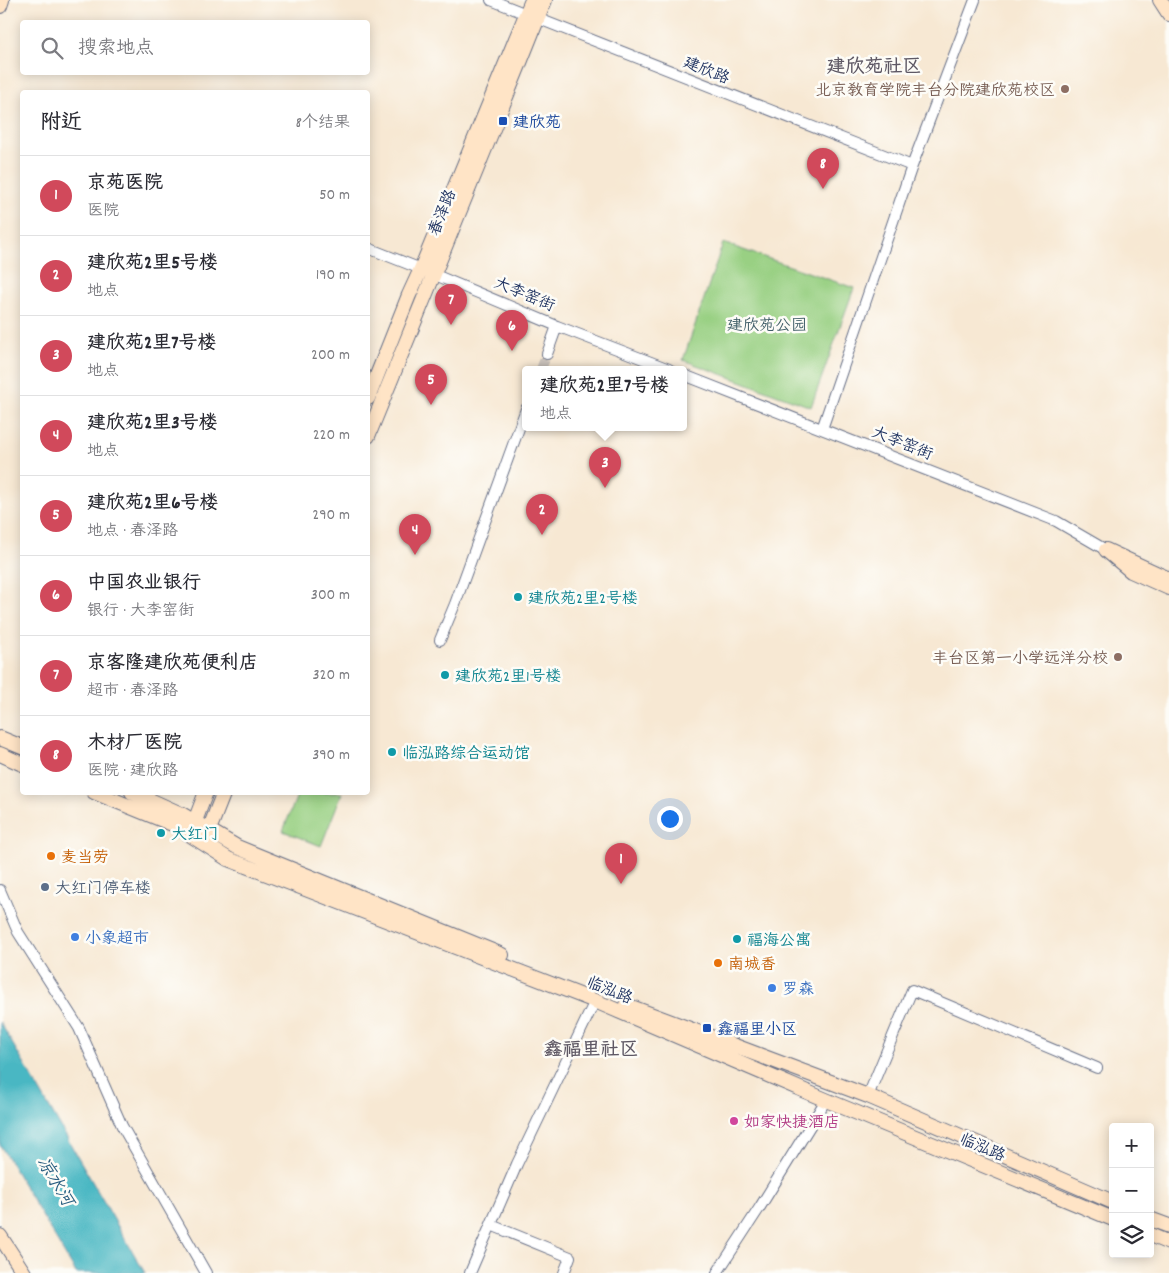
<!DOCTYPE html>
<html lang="zh">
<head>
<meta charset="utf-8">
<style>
  body { margin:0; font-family:Dekko,"LXGW WenKai TC",sans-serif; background:#f7f7f7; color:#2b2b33 }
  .controls { position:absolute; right:15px; bottom:15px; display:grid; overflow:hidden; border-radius:5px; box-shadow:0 2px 12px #0003 }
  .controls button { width:45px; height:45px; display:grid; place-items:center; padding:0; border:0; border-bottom:1px solid #e1e1e2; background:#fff; color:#2b2b33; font:25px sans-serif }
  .you { position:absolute; left:669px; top:818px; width:18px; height:18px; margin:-12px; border:4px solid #fff; border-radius:50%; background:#1a73e8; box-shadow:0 0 0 8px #1a73e833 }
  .badge { display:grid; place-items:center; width:32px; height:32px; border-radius:50%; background:#d1495b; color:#fff; font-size:16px; font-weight:700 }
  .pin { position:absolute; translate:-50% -41px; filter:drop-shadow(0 1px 2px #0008) }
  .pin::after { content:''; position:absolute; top:26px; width:18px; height:15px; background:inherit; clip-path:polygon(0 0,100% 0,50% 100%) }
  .popup { position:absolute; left:522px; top:366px; width:165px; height:65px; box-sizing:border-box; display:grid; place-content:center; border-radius:5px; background:#fff; filter:drop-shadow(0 1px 4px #0005); font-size:16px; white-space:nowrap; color:#7c7c81 }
  .popup b { font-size:19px; color:#2b2b33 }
  .popup::after { content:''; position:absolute; left:50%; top:100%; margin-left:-10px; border:10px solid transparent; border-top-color:#fff }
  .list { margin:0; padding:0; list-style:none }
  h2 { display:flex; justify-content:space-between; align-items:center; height:65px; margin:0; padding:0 20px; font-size:21px }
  h2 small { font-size:16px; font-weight:400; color:#7c7c81 }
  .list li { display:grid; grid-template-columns:32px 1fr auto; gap:15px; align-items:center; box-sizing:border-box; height:80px; padding:0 20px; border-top:1px solid #e1e1e2 }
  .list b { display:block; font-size:19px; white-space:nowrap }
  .list p { margin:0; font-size:16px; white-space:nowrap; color:#7c7c81 }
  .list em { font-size:16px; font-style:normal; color:#7c7c81 }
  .icon { flex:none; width:28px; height:28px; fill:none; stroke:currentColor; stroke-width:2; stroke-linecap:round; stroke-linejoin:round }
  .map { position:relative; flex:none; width:1169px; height:1273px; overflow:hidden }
  .search { position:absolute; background:#fff; box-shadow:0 2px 12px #0003; left:20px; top:20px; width:350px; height:55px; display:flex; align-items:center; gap:12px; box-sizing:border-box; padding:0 18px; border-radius:5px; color:#7c7c81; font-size:19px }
  .panel { position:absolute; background:#fff; box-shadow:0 2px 12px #0003; left:20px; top:90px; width:350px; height:705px; border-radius:5px }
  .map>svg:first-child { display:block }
</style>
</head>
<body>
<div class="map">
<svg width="1169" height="1273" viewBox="0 0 1169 1273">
  <rect width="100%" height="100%" fill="#fdfcf7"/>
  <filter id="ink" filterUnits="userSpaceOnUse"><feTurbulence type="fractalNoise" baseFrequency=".02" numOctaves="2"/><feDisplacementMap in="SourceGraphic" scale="10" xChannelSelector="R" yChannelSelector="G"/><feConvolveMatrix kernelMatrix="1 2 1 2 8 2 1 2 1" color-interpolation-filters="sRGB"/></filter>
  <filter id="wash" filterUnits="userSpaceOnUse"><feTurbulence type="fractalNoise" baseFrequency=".0096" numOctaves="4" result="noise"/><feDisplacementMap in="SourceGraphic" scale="20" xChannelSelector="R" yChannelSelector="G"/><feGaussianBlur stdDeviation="1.12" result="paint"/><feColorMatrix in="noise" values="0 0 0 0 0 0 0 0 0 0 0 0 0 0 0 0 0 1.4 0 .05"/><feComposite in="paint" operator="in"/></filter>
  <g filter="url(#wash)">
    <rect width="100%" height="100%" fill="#f7e8d3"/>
    <!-- green -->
    <path fill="#99d083" stroke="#5a8070" d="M 723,243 L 854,288 L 811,407 L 683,360 Z
      M 298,793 L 342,793 L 321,846 L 283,831 Z"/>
    <!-- water -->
    <path fill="#49b7c3" stroke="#327390" d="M 0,1022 L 145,1273 L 76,1273 L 0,1145 Z"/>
  </g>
  <g filter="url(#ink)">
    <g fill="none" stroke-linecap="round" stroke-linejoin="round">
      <!-- street-tunnel -->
      <path stroke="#cbc3bc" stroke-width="10" stroke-dasharray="10 5" stroke-linecap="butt" d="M 541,369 L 547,354"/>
      <defs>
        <path id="street" d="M 491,0 L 912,166
          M 368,248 L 421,269 L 557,326 L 669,369
          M 547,354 L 557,326
          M 684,375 L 1056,521 L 1106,550
          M 822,429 L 912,166 L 975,0
          M 440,640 L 455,604 L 526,409
          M 0,890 L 18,932 L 79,1028 L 122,1126 L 206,1273
          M 868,1096 L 912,990 L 1097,1068
          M 491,1225 L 570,1257 L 564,1273
          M 470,1273 L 517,1164 L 595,1001
          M 717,1273 L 760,1207 L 826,1100"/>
        <path id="secondary" d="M 1160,0 L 1169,14
          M 0,6 L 2,0
          M 368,398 L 409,295 L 421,269 L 532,0
          M 368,436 C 426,291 487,146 545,0
          M 1169,579 L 1106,550 L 1131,571 L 1169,588
          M 0,738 L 22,747
          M 0,754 L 22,764
          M 94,792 L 175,825 L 228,859 L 595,1001 L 826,1100 L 1113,1219
          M 132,792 L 183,815 L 237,847 L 502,955
          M 195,829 L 195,821 L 206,792
          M 202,834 L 209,830 L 224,792
          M 626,1005 L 868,1096 L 1113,1202
          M 1150,1219 L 1169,1226
          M 1150,1235 L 1169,1243
          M 0,1236 L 24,1273"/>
      </defs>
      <!-- street casing -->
      <use href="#street" stroke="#687087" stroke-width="12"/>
      <!-- secondary casing -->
      <use href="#secondary" stroke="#687087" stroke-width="16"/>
      <!-- street -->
      <use href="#street" stroke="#fff" stroke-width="10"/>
      <!-- secondary -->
      <use href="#secondary" stroke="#ffe4c6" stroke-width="14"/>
    </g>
  </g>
  <!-- markers -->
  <g fill="#8d6e63" stroke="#fdfcf7" stroke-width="2">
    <circle cx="1065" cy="89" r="5"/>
    <circle cx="1118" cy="657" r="5"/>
  </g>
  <g fill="#1a4fb4" stroke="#fdfcf7" stroke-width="2">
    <rect x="498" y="116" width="10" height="10" rx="2.5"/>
    <rect x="702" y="1023" width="10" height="10" rx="2.5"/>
  </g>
  <g fill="#0f9aa8" stroke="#fdfcf7" stroke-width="2">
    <circle cx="518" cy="597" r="5"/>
    <circle cx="445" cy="675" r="5"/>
    <circle cx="392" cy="752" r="5"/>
    <circle cx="161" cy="833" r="5"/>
    <circle cx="737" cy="939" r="5"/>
  </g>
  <g fill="#e8710a" stroke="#fdfcf7" stroke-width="2">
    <circle cx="51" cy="856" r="5"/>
    <circle cx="718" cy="963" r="5"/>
  </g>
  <circle fill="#5c6f8a" stroke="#fdfcf7" stroke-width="2" cx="45" cy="887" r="5"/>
  <g fill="#3f7fe0" stroke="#fdfcf7" stroke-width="2">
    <circle cx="75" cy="937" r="5"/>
    <circle cx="772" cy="988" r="5"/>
  </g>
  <circle fill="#d1479c" stroke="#fdfcf7" stroke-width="2" cx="734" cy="1121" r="5"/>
  <g text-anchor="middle" stroke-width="5" stroke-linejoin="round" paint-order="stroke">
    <!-- street labels -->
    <g font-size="16" fill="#1b2f5e" stroke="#fdfcf7">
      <text transform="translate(707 69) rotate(22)" y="6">建欣路</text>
      <text transform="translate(441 212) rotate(-68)" y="6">春泽路</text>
      <text transform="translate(525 293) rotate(23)" y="6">大李窑街</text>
      <text transform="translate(903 442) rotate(22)" y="6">大李窑街</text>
      <text transform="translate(610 989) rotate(22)" y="6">临泓路</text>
      <text transform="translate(983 1146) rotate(23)" y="6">临泓路</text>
    </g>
    <!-- education labels -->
    <g font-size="16" fill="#785e54" stroke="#fdfcf7" text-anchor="end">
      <text x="1055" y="95">北京教育学院丰台分院建欣苑校区</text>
      <text x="1108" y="663">丰台区第一小学远洋分校</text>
    </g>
    <!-- transit labels -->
    <g font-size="16" fill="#164399" stroke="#fdfcf7" text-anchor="start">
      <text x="513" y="127">建欣苑</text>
      <text x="717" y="1034">鑫福里小区</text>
    </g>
    <!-- park labels -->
    <g font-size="16" fill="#415f69" stroke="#fdfcf7">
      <text x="767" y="330">建欣苑公园</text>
    </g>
    <!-- culture labels -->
    <g font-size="16" fill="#0d838f" stroke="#fdfcf7" text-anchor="start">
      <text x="528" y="603">建欣苑2里2号楼</text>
      <text x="455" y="681">建欣苑2里1号楼</text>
      <text x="402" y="758">临泓路综合运动馆</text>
      <text x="171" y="839">大红门</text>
      <text x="747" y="945">福海公寓</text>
    </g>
    <!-- food labels -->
    <g font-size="16" fill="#c56008" stroke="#fdfcf7" text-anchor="start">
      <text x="61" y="862">麦当劳</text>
      <text x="728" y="969">南城香</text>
    </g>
    <!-- service labels -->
    <g font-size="16" fill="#4e5e75" stroke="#fdfcf7" text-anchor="start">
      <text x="55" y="893">大红门停车楼</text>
    </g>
    <!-- shop labels -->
    <g font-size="16" fill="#366cbe" stroke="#fdfcf7" text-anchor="start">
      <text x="85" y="943">小象超市</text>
      <text x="782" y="994">罗森</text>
    </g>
    <!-- hotel labels -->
    <g font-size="16" fill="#b23c85" stroke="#fdfcf7" text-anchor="start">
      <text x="744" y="1127">如家快捷酒店</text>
    </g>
    <!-- water labels -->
    <g font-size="18" font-style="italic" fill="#2b5f81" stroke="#fdfcf7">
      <text transform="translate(56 1181) rotate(59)" y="6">凉水河</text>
    </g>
    <!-- quarter labels -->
    <g font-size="19" font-weight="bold" fill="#5f5965" stroke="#fdfcf7">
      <text x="874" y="72">建欣苑社区</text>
      <text x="591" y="1055">鑫福里社区</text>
    </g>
  </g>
</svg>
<div class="controls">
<button>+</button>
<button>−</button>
<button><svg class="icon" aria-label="layers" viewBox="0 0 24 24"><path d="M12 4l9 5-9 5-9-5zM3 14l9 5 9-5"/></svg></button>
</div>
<div class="you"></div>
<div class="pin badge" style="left:621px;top:884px">1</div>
<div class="pin badge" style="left:542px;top:535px">2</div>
<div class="pin badge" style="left:605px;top:488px">3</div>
<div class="popup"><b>建欣苑2里7号楼</b>地点</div>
<div class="pin badge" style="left:415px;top:555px">4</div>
<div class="pin badge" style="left:431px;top:405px">5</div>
<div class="pin badge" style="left:512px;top:351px">6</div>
<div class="pin badge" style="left:451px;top:325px">7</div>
<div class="pin badge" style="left:823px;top:189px">8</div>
<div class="search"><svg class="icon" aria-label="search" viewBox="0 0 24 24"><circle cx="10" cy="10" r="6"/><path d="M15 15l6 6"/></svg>搜索地点</div>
<section class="panel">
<h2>附近<small>8个结果</small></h2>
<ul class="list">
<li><span class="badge">1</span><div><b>京苑医院</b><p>医院</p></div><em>50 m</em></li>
<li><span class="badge">2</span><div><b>建欣苑2里5号楼</b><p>地点</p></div><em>190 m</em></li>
<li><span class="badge">3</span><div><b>建欣苑2里7号楼</b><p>地点</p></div><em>200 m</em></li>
<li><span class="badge">4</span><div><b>建欣苑2里3号楼</b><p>地点</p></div><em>220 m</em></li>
<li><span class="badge">5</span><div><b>建欣苑2里6号楼</b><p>地点 · 春泽路</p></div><em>290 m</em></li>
<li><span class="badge">6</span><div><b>中国农业银行</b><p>银行 · 大李窑街</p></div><em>300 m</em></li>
<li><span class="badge">7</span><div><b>京客隆建欣苑便利店</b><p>超市 · 春泽路</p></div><em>320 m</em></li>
<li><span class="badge">8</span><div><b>木材厂医院</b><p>医院 · 建欣路</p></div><em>390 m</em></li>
</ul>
</section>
</div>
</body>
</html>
